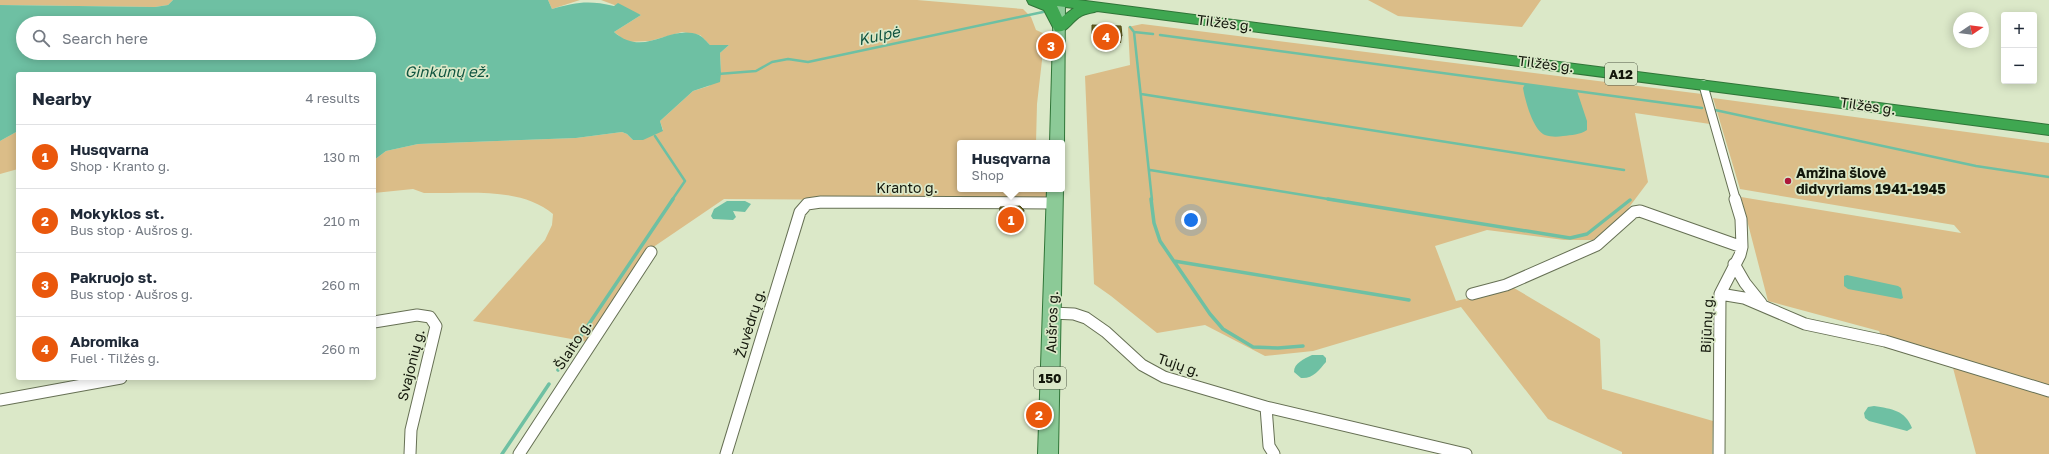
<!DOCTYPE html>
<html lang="en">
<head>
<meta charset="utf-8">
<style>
  body { margin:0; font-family:"Golos Text",sans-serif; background:#f2f2f3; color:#1f2937 }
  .controls { position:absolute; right:12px; top:12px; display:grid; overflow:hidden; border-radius:4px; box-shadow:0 2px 10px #0003 }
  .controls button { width:36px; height:36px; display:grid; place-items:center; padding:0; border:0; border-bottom:1px solid #e0e1e3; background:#fff; color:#1f2937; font:20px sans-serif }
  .compass { position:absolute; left:1953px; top:12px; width:36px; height:36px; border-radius:50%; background:#fff; box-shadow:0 2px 10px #0003; rotate:77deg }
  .you { position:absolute; left:1191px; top:220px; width:14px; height:14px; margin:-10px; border:3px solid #fff; border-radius:50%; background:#1a73e8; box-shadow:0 0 0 6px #1a73e833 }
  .badge { display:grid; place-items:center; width:26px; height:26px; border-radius:50%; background:#ea580c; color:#fff; font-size:13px; font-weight:700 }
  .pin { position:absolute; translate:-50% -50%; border:2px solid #fff; box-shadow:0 1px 4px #0006 }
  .popup { position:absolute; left:957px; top:140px; width:108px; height:52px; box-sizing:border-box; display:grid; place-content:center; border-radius:4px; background:#fff; filter:drop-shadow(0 1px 3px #0005); font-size:13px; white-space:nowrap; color:#747a83 }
  .popup b { font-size:15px; color:#1f2937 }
  .popup::after { content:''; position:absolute; left:50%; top:100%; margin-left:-8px; border:8px solid transparent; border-top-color:#fff }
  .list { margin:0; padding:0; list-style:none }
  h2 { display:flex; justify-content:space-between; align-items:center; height:52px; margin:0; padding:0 16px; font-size:17px }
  h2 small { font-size:13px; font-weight:400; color:#747a83 }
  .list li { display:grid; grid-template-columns:26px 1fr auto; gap:12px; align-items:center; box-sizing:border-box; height:64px; padding:0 16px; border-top:1px solid #e0e1e3 }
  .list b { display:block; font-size:15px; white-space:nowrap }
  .list p { margin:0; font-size:13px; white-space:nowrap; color:#747a83 }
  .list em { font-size:13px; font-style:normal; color:#747a83 }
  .icon { flex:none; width:22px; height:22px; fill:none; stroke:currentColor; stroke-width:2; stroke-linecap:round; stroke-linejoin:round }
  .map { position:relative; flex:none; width:2049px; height:454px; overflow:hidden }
  .search { position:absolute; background:#fff; box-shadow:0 2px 10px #0003; left:16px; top:16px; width:360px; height:44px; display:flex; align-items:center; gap:10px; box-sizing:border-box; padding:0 14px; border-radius:22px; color:#747a83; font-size:15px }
  .panel { position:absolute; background:#fff; box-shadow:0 2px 10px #0003; left:16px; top:72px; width:360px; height:308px; border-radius:4px }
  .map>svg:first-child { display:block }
</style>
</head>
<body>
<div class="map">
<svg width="2049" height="454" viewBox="0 0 2049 454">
  <rect width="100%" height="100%" fill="#dbe8c8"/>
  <!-- green -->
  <path fill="#dbbd88" d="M 0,0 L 173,0 L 168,5 L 155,7 L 0,5 Z
    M 548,0 L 580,0 L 552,9 Z
    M 601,0 L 917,0 L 1023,9 L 1031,17 L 1036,30 L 1045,34 L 1037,104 L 1036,143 L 960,143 L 960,189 L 1051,189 L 1051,201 L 724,199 L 649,250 L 588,342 L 473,321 L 545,240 L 552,225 L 553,214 C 520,186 465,194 424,193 L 413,189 L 374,193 L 374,160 L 386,151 L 418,144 L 576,138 L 622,132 L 627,134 L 633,140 L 663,130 L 660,121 L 693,91 L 709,86 L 721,73 L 720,53 L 729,45 L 710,45 L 700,35 L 682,32 L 650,41 L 627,42 L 614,32 L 641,15 Z
    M 1368,0 L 1541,0 L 1522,27 L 1398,16 Z
    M 1142,24 L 1702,94 L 1710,124 L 1635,113 L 1648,182 L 1621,218 L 1593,240 L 1564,240 L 1487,230 L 1435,246 L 1456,301 L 1514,288 L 1600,339 L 1602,389 L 1713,421 L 1712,454 L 1622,454 L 1622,452 L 1548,419 L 1461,307 L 1313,351 L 1265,356 L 1205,325 L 1157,333 L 1111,296 L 1094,284 L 1085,76 L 1130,65 L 1128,27 Z
    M 1713,98 L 2049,143 L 2049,454 L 1976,454 L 1953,368 L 1887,348 L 1879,331 L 1768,301 L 1741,197 L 1961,233 L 1954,225 L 1740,189 Z
    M 18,131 L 18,169 L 0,174 L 0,141 Z"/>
  <!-- water -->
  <path fill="#6ec0a3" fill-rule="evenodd" d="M 173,0 L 548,0 L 552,9 C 576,2 589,0 614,6 L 618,3 L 641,15 L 614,32 C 645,59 669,23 699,35 C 703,37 707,42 710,45 L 729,45 L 720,53 L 721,73 L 720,82 L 693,91 L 660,121 L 663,131 L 643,140 L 633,140 L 627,134 L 622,132 L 576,138 L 418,144 L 386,151 L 374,160 L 374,74 L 18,74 L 18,131 L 0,141 L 0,5 L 155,7 L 168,5 ZM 23,23 L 369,23 L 369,53 L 23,53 Z
    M 1525,84 L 1577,91 L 1587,121 L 1587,130 C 1579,135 1572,135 1563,136 C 1557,137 1551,137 1545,135 C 1533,130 1525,100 1523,88 Z
    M 727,201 L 745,201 L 751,204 L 745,212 L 733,211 L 736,217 L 733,220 L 713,219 L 711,216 L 714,209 Z
    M 1847,275 L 1898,286 L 1901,288 L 1903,298 L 1901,299 L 1848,289 L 1844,286 L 1844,276 Z
    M 1312,355 L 1323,355 L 1326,358 L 1326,362 C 1319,370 1313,379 1301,378 L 1294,372 C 1294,363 1304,359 1312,355 Z
    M 1874,406 C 1892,409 1905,410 1912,428 L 1907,431 L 1869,421 L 1865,418 L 1864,413 L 1868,407 Z"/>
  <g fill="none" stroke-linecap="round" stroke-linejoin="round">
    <!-- stream-far1 -->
    <path stroke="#6ec0a3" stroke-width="2.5" d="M 1130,27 L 1134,32 L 1153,34
      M 1134,32 L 1152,200
      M 1160,35 L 1702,108
      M 718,74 L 756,71 L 772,62 L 788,59 L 808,62 L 1043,12
      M 1141,94 L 1624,170
      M 1715,110 L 1976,166 L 2049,177
      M 655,136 L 685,181 L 672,200
      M 1150,170 L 1334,200"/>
    <!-- stream -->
    <path stroke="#6ec0a3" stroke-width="3.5" d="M 1151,199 L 1154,223 L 1160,241 L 1210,314 L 1223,329 L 1253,347 L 1278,348 L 1303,346
      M 1328,199 L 1570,238 L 1587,234 L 1630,200
      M 1174,261 L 1409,300
      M 558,370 L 673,199
      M 502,454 L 549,384"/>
    <defs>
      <path id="street-far1" d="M 1703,84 L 1736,200"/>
      <path id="street" d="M 1734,264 L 1745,283 L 1761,303
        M 1472,294 L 1506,285 L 1597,245 L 1634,212 L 1640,211 L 1742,247
        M 1720,294 L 1744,298 L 1805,324 L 1885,341 L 2049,391
        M 1052,313 L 1074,314 L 1086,318 L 1106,332 L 1142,365 L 1164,377 L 1266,407 L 1466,454
        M 374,322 L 417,315 L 430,317 L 436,326 L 411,430 L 410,454
        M 0,400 L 121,378
        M 1266,407 L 1269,446 L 1274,454
        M 519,454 L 651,252
        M 726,454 L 800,212 L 807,204 L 821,202 L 1055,203
        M 1719,454 L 1720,294 L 1740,255 L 1742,247 L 1741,219 L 1735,199"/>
      <path id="primary" d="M 1054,0 L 1064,0 L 1065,2 L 1064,143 L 1062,146 L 1062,143 L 1050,143 Z
        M 1062,188 L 1063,189 L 1058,454 L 1038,454 L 1047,189 Z"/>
      <path id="highway" d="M 1027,0 L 1078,0 L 2049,125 L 2049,135 L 1097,11 C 1092,13 1086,13 1081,16 C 1071,21 1068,34 1055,31 L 1044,10 L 1029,4 ZM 1057,6 L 1074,8 L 1062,17 Z"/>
    </defs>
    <!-- street-far1 casing -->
    <use href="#street-far1" stroke="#667054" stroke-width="10"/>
    <!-- street casing -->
    <use href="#street" stroke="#667054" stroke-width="13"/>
    <!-- primary casing -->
    <use href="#primary" stroke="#307538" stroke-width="2"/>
    <!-- highway casing -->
    <use href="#highway" stroke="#307538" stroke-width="2"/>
    <!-- street-far1 -->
    <use href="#street-far1" stroke="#fff" stroke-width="8"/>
    <!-- street -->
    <use href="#street" stroke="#fff" stroke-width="11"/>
    <!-- primary -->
    <use href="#primary" fill="#8cca97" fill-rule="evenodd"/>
    <!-- highway -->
    <use href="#highway" fill="#3fa751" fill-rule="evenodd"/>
  </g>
  <!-- wall -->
  <path fill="#60591b" d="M 1092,25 L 1122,36 L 1121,43 L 1092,41 Z
    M 1024,215 L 1022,226 L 1005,225 L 1005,223 L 999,223 L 999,218 Z"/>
  <!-- building -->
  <path fill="#70681f" stroke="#4e4916" d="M 1092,25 L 1121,26 L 1122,36 L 1092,34 Z
    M 1020,206 L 1024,210 L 1022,221 L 1005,220 L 1005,218 L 999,218 L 1000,207 Z"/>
  <!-- markers -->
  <circle fill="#ad183b" stroke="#dbe8c8" stroke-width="1.5" cx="1788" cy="181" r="4"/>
  <g text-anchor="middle" stroke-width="3.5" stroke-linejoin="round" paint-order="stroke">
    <!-- shield labels -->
    <g fill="#dbe8c8" stroke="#4f5644" stroke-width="1">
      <rect x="1605" y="63" width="32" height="22" rx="3"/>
      <rect x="1034" y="367" width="32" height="22" rx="3"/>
    </g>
    <g font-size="13" font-weight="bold" fill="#13170b">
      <text x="1621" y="79">A12</text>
      <text x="1050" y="383">150</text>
    </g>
    <!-- street labels -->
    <g font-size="14" fill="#13170b" stroke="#dbe8c8">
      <text transform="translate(1225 23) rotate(7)" y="5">Tilžės g.</text>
      <text transform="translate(1546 64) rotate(7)" y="5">Tilžės g.</text>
      <text transform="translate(1868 106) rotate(8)" y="5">Tilžės g.</text>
      <text x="907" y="193">Kranto g.</text>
      <text transform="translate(1052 322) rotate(-88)" y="5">Aušros g.</text>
      <text transform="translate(750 323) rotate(-73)" y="5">Žuvėdrų g.</text>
      <text transform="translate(1707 324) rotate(-87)" y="5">Bijūnų g.</text>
      <text transform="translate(573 345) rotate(-57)" y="5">Šlaito g.</text>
      <text transform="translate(411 365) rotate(-76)" y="5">Svajonių g.</text>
      <text transform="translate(1179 365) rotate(19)" y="5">Tujų g.</text>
    </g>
    <!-- poi labels -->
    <g font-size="14" font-weight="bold" fill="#13170b" stroke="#dbe8c8" text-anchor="start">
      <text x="1796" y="178">Amžina šlovė<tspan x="1796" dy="16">didvyriams 1941-1945</tspan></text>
    </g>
    <!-- water labels -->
    <g font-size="15" font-style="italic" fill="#105440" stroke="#dbe8c8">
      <text transform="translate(879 36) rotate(-12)" y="5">Kulpė</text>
      <text x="447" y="77">Ginkūnų ež.</text>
    </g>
  </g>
</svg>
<div class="controls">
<button>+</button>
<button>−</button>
</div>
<svg class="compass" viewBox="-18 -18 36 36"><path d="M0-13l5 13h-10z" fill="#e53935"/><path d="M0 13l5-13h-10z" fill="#747a83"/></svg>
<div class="you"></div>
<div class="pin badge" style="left:1011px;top:220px">1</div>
<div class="popup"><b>Husqvarna</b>Shop</div>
<div class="pin badge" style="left:1039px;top:415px">2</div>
<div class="pin badge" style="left:1051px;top:46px">3</div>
<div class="pin badge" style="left:1106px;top:37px">4</div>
<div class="search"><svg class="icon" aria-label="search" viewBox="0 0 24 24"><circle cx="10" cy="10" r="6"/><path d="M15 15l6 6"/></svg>Search here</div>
<section class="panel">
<h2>Nearby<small>4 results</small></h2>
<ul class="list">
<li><span class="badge">1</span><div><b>Husqvarna</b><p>Shop · Kranto g.</p></div><em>130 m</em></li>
<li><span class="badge">2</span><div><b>Mokyklos st.</b><p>Bus stop · Aušros g.</p></div><em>210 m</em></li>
<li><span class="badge">3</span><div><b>Pakruojo st.</b><p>Bus stop · Aušros g.</p></div><em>260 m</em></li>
<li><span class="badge">4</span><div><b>Abromika</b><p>Fuel · Tilžės g.</p></div><em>260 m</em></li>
</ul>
</section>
</div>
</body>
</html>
